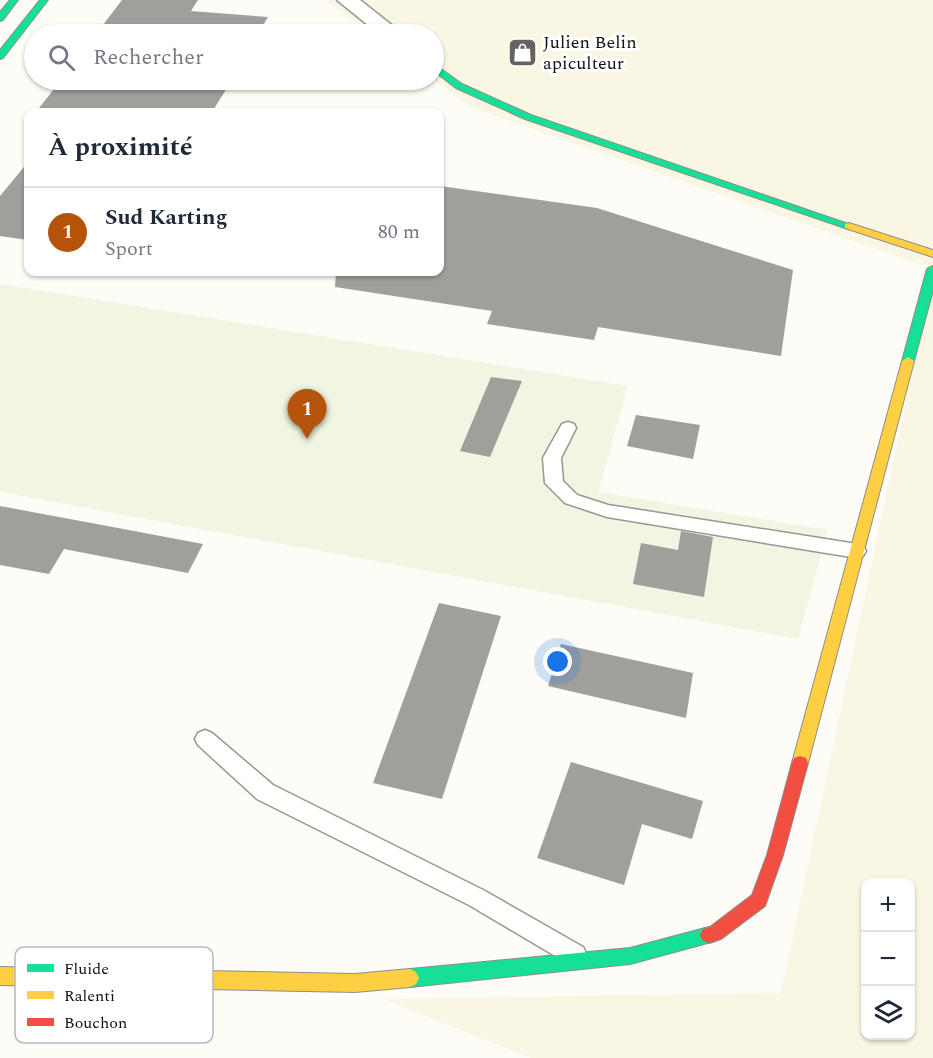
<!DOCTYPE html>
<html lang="fr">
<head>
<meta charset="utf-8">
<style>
  body { margin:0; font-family:Spectral,serif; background:#f2f2f3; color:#1f2937 }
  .controls { position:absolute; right:18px; bottom:18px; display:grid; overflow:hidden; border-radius:12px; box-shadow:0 2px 4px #0004 }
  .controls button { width:54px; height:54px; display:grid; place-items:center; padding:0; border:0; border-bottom:2px solid #e0e1e3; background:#fff; color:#1f2937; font:30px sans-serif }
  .you { position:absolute; left:558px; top:662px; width:21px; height:21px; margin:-15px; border:4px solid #fff; border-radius:50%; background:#1a73e8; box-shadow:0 0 0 9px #1a73e833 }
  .badge { display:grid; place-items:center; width:39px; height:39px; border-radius:50%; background:#b45309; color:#fff; font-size:20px; font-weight:700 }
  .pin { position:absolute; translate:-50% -50px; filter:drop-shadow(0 2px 3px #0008) }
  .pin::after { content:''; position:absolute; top:32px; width:21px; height:18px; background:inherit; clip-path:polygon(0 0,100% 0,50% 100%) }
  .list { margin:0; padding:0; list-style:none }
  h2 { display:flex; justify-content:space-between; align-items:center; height:78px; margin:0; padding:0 24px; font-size:26px }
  h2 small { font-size:20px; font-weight:400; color:#747a83 }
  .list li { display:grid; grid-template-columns:39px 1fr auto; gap:18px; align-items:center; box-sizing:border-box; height:90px; padding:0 24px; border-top:2px solid #e0e1e3 }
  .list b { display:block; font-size:22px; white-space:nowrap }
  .list p { margin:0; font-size:20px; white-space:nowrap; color:#747a83 }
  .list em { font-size:20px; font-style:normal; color:#747a83 }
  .icon { flex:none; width:33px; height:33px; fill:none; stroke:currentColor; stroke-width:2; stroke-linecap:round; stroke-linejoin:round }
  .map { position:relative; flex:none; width:933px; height:1058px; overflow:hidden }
  .search { position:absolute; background:#fff; box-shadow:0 2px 4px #0004; left:24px; top:24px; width:420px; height:66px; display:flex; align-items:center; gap:15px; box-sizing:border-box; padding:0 21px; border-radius:33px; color:#747a83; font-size:22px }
  .panel { position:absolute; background:#fff; box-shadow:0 2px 4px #0004; left:24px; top:108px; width:420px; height:168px; border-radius:12px }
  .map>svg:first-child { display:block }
</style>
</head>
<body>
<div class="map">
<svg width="933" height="1058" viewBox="0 0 933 1058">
  <rect width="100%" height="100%" fill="#fdfcf7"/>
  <!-- farmland -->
  <path fill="#f9f7e4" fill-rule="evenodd" d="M 326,0 L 933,0 L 933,269 L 470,107 L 433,80 L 434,34 L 372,34 Z
    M 933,273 L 933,1058 L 531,1058 L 382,999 L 781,993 ZM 866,882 L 910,882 L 910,1036 L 866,1036 Z"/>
  <!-- pitch -->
  <path fill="#f0f6e1" d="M 0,284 L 628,386 L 598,492 L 828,530 L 798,639 L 0,492 Z"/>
  <!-- building -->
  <path fill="#a19f9c" d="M 122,0 L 198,0 L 191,11 L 268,17 L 258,34 L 96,34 Z
    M 61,80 L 232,80 L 212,112 L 36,112 Z
    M 28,162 L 28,240 L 0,236 L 0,196 Z
    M 440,186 L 597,208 L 793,270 L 781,356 L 598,327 L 594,340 L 487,324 L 492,311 L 335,287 L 336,272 L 440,272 Z
    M 491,377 L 522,381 L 490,457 L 460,451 Z
    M 636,415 L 700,425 L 693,459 L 627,446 Z
    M 0,506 L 102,525 L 203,544 L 188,573 L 64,549 L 49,574 L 0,565 Z
    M 681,531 L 713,537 L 704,597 L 633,584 L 641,543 L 678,550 Z
    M 439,603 L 501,616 L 442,799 L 373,783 Z
    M 561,644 L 693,673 L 686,718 L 548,686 Z
    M 571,762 L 703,801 L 692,839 L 642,824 L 624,885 L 537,858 Z"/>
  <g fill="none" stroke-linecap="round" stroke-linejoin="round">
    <defs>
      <path id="lane" d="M 568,422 L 574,424 L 576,428 L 561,458 L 563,481 L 577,495 L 608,505 L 857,544 L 863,546 L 866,551 L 863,556 L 857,558 L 607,517 L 565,503 L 545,483 L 543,458 L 562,424 Z
        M 205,730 L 212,733 L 273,785 L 485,891 L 583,947 L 587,955 L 583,963 L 575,966 L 567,963 L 469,905 L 257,799 L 198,745 L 195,739 L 198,733 Z"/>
      <path id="street" d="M 337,0 L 360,0 L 403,34 L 379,34 Z"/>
      <path id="fast" d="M 10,0 L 18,0 L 3,20 L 0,21 L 0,12 Z
        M 40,0 L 48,0 L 3,58 L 0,59 L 0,50 Z
        M 434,64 L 462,84 L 531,115 L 854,226 L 849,229 L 845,228 L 525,119 L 456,88 L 434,71 Z
        M 933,266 L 933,290 L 914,361 L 908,365 L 904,364 L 902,361 L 927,269 Z
        M 709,927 L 715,929 L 718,935 L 715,941 L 630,964 L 410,987 L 404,984 L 401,978 L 404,972 L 410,969 L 630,948 Z"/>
      <path id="slow" d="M 849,223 L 933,250 L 933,257 L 845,228 L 845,224 Z
        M 908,357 L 914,361 L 808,763 L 806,768 L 800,770 L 794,768 L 792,763 L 902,361 Z
        M 0,967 L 355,974 L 410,969 L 416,972 L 419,978 L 416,984 L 410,987 L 355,992 L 0,985 Z"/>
      <path id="jam" d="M 800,756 L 806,758 L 808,763 L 783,855 L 765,906 L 721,939 L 709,943 L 703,941 L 700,935 L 703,929 L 710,927 L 752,895 L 767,855 L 792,763 L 794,758 Z"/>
    </defs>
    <!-- lane casing -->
    <use href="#lane" stroke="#979795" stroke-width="3"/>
    <!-- street casing -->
    <use href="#street" stroke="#979795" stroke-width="3"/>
    <!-- fast casing -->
    <use href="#fast" stroke="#8e8d8b" stroke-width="2"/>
    <!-- slow casing -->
    <use href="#slow" stroke="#8e8d8b" stroke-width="2"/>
    <!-- jam casing -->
    <use href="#jam" stroke="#8e8d8b" stroke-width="2"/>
    <!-- lane -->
    <use href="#lane" fill="#fffffe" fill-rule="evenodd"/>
    <!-- street -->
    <use href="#street" fill="#fffffe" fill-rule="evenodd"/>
    <!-- fast -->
    <use href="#fast" fill="#16e098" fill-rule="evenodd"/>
    <!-- slow -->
    <use href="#slow" fill="#ffcf43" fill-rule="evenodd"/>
    <!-- jam -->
    <use href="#jam" fill="#f24e42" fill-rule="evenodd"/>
  </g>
  <!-- icons -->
  <defs>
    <symbol id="shop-square" viewBox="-11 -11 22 22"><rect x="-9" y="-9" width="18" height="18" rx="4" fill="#646362" stroke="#fff"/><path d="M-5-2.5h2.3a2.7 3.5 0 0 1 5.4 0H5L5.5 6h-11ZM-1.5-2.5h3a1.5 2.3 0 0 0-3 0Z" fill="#fff"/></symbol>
  </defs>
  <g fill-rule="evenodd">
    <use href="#shop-square" x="506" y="36" width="33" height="33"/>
  </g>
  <g text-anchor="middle" stroke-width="6" stroke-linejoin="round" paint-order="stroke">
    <!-- far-poi labels -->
    <g font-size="18" fill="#111" stroke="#fff" text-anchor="start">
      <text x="543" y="48">Julien Belin<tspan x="543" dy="21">apiculteur</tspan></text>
    </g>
  </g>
  <!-- legend -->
  <rect x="15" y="947" width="198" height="96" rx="9" fill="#fff" stroke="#b8b8b8" stroke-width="1.5"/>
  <rect x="27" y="964" width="27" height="8" fill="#16e098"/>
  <rect x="27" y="991" width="27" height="8" fill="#ffcf43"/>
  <rect x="27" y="1018" width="27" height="8" fill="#f24e42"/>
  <g font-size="16" fill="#111">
    <text x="64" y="974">Fluide</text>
    <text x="64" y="1001">Ralenti</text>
    <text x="64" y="1028">Bouchon</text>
  </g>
</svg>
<div class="controls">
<button>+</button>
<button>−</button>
<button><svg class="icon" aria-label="layers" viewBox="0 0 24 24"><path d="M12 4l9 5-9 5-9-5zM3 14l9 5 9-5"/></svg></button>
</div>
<div class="you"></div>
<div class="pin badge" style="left:307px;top:439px">1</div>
<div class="search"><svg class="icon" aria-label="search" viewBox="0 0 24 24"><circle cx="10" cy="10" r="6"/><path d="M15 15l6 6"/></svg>Rechercher</div>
<section class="panel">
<h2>À proximité<small></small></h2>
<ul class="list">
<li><span class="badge">1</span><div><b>Sud Karting</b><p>Sport</p></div><em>80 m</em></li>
</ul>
</section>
</div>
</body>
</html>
